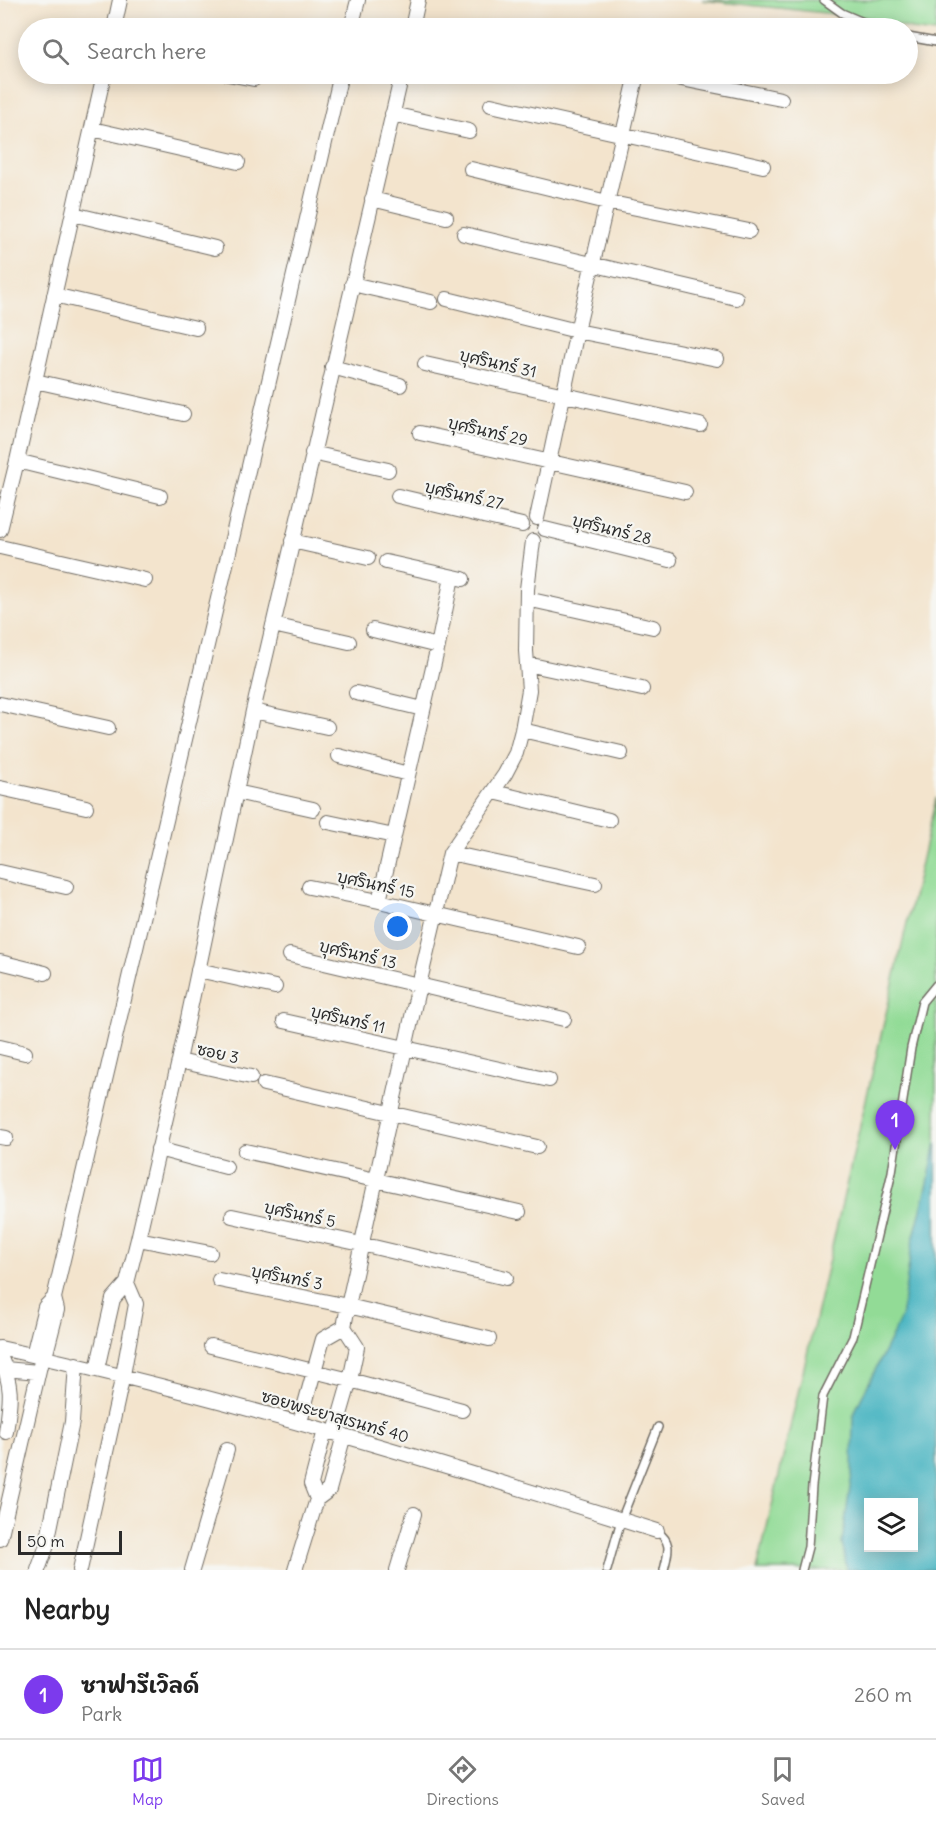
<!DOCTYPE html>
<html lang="en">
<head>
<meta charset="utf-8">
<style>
  body { margin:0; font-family:Delius,"Playpen Sans Thai",sans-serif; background:#f6f6f6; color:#222 }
  .controls { position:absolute; right:18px; bottom:18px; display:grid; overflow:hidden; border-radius:0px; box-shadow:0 3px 15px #0003 }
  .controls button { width:54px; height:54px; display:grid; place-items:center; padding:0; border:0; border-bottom:2px solid #e0e0e0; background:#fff; color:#222; font:30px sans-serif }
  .scale { position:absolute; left:18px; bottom:15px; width:104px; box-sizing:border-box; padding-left:6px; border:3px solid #2b2b2b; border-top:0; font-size:16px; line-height:21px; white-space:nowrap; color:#2b2b2b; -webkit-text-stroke:4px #f6f6f2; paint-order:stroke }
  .you { position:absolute; left:398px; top:927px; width:21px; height:21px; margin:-15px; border:4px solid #fff; border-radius:50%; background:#1a73e8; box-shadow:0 0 0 9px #1a73e833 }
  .badge { display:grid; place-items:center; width:39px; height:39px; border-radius:50%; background:#7c3aed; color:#fff; font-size:20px; font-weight:700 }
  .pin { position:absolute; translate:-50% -50px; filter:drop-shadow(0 2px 3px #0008) }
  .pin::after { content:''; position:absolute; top:32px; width:21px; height:18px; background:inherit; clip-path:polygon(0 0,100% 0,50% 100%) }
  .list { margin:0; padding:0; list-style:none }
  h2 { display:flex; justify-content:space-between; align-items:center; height:78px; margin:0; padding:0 24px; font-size:26px }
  h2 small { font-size:20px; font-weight:400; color:#767676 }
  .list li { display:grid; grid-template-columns:39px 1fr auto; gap:18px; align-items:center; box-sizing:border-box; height:90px; padding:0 24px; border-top:2px solid #e0e0e0 }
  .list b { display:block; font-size:22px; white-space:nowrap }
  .list p { margin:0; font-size:20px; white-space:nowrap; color:#767676 }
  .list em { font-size:20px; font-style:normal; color:#767676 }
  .icon { flex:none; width:33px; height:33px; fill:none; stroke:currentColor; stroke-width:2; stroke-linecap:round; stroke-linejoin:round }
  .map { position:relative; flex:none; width:936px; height:1570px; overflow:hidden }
  .search { position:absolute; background:#fff; box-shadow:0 3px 15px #0003; left:18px; right:18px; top:18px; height:66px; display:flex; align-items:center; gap:15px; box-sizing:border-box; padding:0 21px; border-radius:33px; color:#767676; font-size:22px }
  .sheet { height:168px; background:#fff }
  nav { display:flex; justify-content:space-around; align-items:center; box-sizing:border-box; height:84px; border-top:2px solid #e0e0e0; background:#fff; font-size:16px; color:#767676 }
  nav a { display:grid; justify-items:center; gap:3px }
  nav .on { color:#7c3aed }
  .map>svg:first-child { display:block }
</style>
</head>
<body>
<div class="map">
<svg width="936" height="1570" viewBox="0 0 936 1570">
  <rect width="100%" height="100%" fill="#f6f6f2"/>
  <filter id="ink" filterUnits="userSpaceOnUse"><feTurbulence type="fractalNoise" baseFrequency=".0167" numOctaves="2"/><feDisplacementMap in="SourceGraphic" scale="12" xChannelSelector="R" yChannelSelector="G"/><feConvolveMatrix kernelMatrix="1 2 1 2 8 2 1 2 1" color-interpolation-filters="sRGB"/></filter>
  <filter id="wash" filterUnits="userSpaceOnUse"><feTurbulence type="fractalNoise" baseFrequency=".008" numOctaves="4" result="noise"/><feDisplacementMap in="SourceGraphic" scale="24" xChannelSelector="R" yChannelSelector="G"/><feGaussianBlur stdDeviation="1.35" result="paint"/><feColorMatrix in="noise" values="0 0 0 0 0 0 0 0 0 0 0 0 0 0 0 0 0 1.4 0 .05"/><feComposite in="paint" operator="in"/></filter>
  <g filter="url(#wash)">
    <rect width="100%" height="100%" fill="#f3e4cd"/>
    <!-- green -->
    <path fill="#92db96" stroke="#5e8360" stroke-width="1.5" fill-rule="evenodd" d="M 702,0 L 936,0 L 936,33 L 918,31 L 871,18 Z
      M 936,798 L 936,1570 L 757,1570 ZM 868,1502 L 914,1502 L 914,1548 L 868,1548 Z"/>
    <!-- water -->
    <path fill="#46b4c1" stroke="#387076" stroke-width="1.5" fill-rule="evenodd" d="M 936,1142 L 936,1570 L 847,1570 L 842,1542 L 852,1474 L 853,1415 L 901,1318 L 912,1244 L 928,1183 ZM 868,1502 L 914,1502 L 914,1548 L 868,1548 Z"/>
  </g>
  <g filter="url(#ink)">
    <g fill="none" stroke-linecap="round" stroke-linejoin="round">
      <defs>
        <path id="service" d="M 824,0 L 842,13 L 877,28
          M 908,37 L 936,42
          M 657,1531 C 673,1543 668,1552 664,1570
          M 607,1570 L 621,1520 L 658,1427
          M 802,1570 L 808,1547 L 812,1486 L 823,1396 L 853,1337 L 892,1172 L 911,1048 L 922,1002 L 936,985"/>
        <path id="minor" d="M 114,28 L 120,0
          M 351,28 L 358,0
          M 412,28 L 418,0
          M 228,74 L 254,79
          M 657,74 L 781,99
          M 491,105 L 763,166
          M 392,114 L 469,131
          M 92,129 L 238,162
          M 471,169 L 607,202 L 749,231
          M 372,199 L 446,217
          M 73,214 L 215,248
          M 464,234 L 736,298
          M 352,284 L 431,302
          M 54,295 L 196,328
          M 447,299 L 577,331 L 717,359
          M 425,364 L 700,425
          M 332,367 L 400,385
          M 35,381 L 183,414
          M 420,433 L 685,492
          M 312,453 L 388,470
          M 17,461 L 160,496
          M 398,496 L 522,525
          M 537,518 L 577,331 L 637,74
          M 545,529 L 670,560
          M 0,530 L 17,461 L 104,74
          M 292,541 L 368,558
          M 0,547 L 145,580
          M 386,562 L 463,579
          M 527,599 L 653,627
          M 273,625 L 349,642
          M 373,630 L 438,646
          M 527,664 L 642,689
          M 356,693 L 423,709
          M 0,704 L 108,728
          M 253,711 L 327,727
          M 522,730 L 621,753
          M 339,756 L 408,774
          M 0,788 L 86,807
          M 236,792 L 313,809
          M 494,792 L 609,820
          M 328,822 L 394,836
          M 450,853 L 595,884
          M 0,872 L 66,887
          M 309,887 L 379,901 L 578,947
          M 379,901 L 438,646 L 452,577
          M 290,955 L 564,1019
          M 0,962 L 45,973
          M 198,970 L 275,987
          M 284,1021 L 549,1080
          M 0,1047 L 25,1053
          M 179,1061 L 251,1077
          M 264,1084 L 537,1147
          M 0,1137 L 6,1138
          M 158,1149 L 226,1167
          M 245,1151 L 519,1212
          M 232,1216 L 361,1244 L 506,1278
          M 138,1239 L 210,1253
          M 219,1280 L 348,1306 L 489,1339
          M 211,1346 L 350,1380 L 462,1410
          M 0,1348 C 223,1396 440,1463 657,1531
          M 0,1355 C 13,1388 11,1398 6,1432
          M 33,1355 L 45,1307 L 54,1298
          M 45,1357 L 57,1310 L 54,1298 L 341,74
          M 5,1369 L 38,1372
          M 97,1369 L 113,1299 L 127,1283 L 138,1239 L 179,1061 L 253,711 L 402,74
          M 300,1422 L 323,1339 L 344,1327
          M 335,1432 L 350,1380 L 357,1347 L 344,1327 L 348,1306 L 419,985 L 450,853 L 505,774 L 516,753 L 522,730 L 529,690 L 526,651 L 527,589 L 533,541
          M 317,1499 L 311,1484 L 325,1430
          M 0,1539 L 42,1357
          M 38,1570 L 46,1548 L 72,1422 L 76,1364
          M 80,1570 L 123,1375 L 136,1304 L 127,1283
          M 192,1570 L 227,1450
          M 295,1570 L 317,1499 L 329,1490 L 344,1435
          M 397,1570 L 414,1514"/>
      </defs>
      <!-- service casing -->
      <use href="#service" stroke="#716c64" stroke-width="10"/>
      <!-- minor casing -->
      <use href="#minor" stroke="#716c64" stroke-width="16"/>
      <!-- service -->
      <use href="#service" stroke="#fff" stroke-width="7"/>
      <!-- minor -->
      <use href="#minor" stroke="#fff" stroke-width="14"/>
    </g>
  </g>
  <g text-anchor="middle" stroke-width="4.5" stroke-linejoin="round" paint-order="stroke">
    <!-- street labels -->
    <g font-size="16" fill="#2b2b2b" stroke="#f6f6f2">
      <text transform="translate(498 363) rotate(13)" y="6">บุศรินทร์ 31</text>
      <text transform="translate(488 431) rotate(13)" y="6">บุศรินทร์ 29</text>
      <text transform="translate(464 495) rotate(13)" y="6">บุศรินทร์ 27</text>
      <text transform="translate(612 529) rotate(14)" y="6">บุศรินทร์ 28</text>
      <text transform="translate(376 884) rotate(12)" y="6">บุศรินทร์ 15</text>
      <text transform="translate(358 954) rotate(13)" y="6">บุศรินทร์ 13</text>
      <text transform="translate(348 1019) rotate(13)" y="6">บุศรินทร์ 11</text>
      <text transform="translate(218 1053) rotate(13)" y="6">ซอย 3</text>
      <text transform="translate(300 1214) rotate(12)" y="6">บุศรินทร์ 5</text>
      <text transform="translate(287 1277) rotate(11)" y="6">บุศรินทร์ 3</text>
      <text transform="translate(335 1416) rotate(16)" y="6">ซอยพระยาสุเรนทร์ 40</text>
    </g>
  </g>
</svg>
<div class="controls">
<button><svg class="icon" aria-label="layers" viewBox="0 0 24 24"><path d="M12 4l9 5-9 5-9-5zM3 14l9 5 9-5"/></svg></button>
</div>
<div class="scale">50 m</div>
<div class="you"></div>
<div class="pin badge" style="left:895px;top:1150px">1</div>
<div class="search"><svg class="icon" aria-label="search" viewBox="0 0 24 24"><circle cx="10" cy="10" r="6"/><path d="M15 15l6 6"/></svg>Search here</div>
</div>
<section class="sheet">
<h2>Nearby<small></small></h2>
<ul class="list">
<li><span class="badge">1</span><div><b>ซาฟารีเวิลด์</b><p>Park</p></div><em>260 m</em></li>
</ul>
</section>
<nav>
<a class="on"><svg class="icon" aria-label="map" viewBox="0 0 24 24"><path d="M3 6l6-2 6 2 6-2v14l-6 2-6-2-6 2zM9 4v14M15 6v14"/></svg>Map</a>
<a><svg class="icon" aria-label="directions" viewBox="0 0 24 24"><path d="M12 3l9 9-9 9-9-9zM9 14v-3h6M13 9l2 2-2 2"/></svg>Directions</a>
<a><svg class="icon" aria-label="saved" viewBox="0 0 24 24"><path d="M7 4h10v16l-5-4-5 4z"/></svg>Saved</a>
</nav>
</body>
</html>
